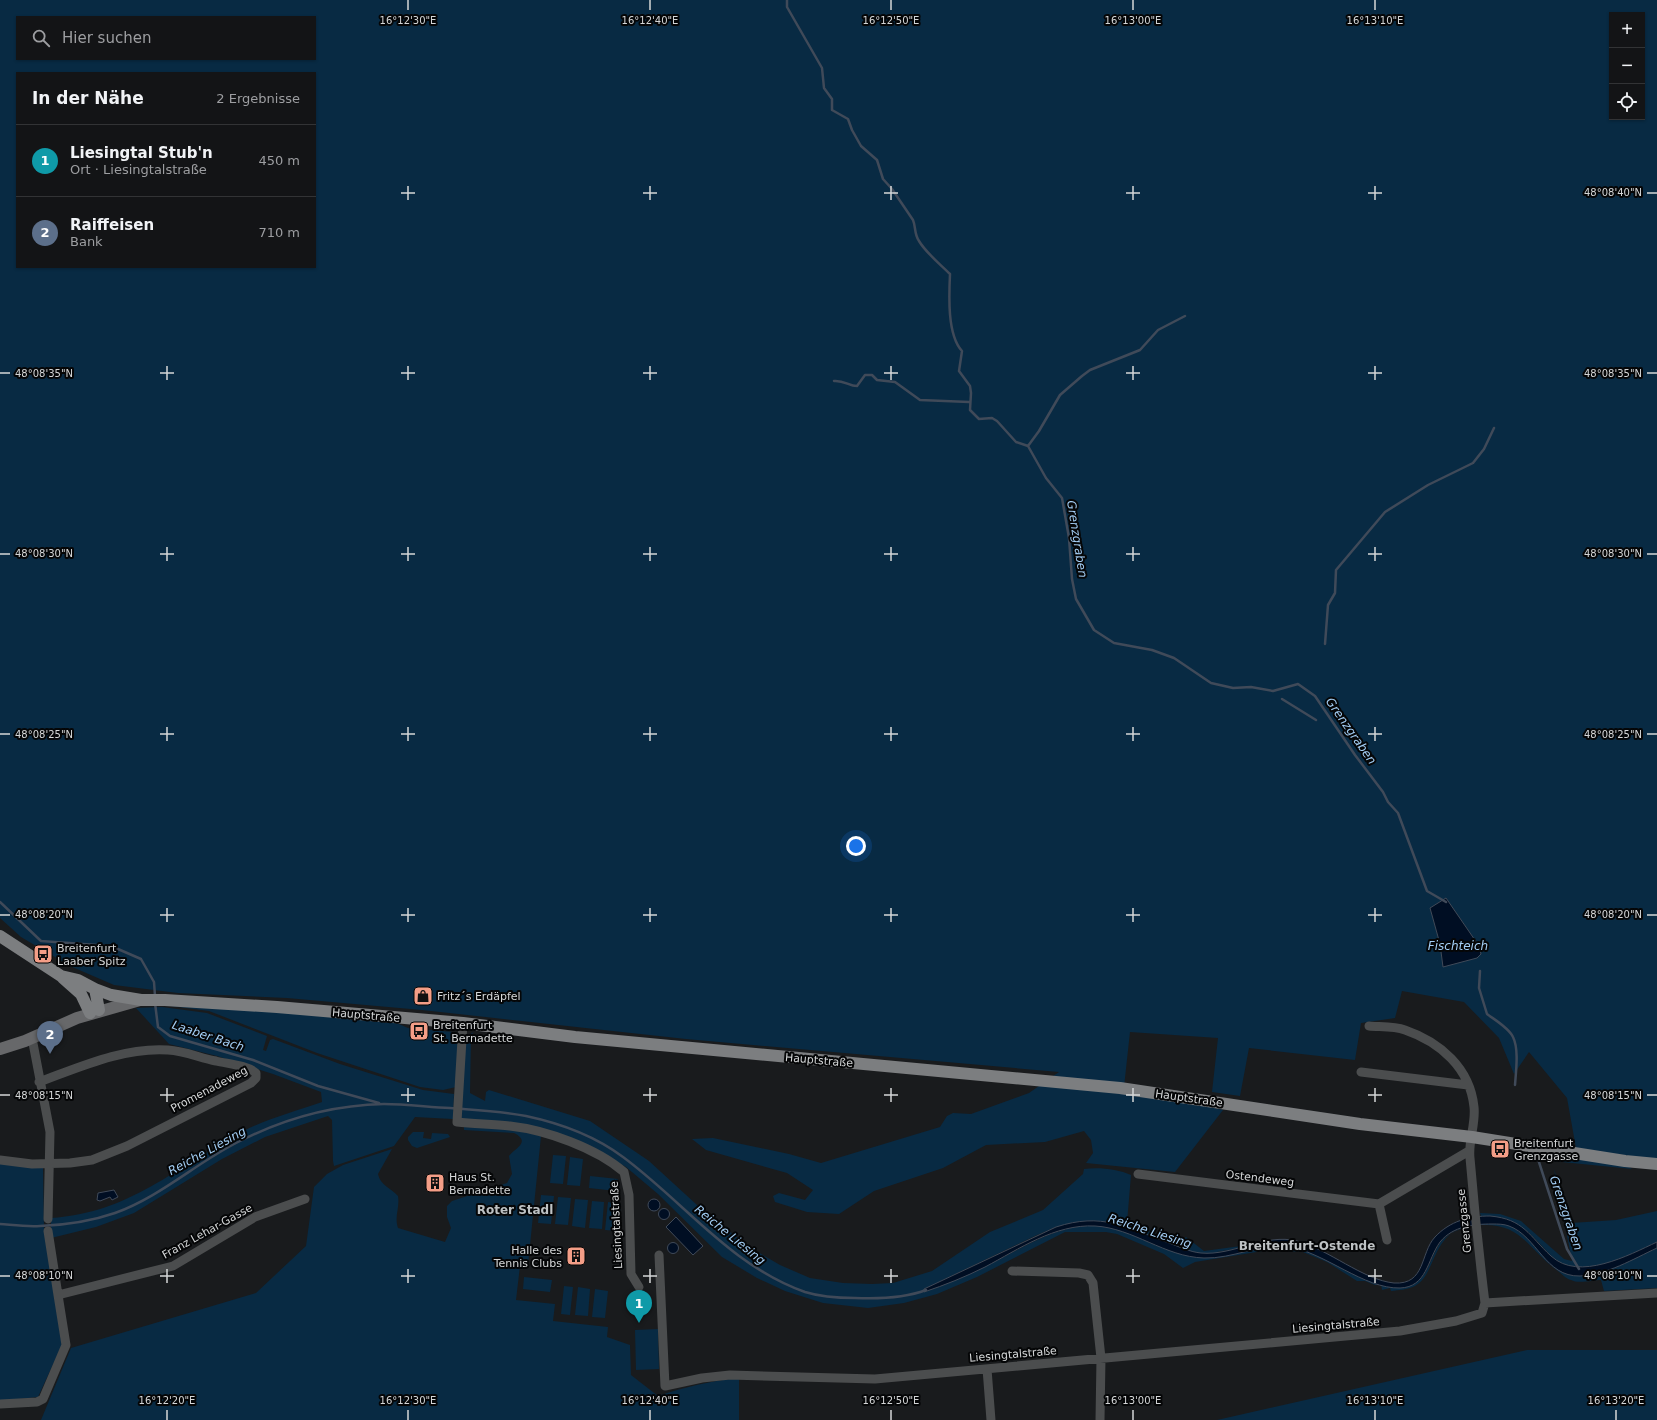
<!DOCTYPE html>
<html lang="de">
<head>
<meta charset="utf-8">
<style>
  body { margin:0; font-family:"DejaVu Sans",sans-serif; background:#202123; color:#f1f3f6 }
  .controls { position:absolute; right:12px; top:12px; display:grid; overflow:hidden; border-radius:0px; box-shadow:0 1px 3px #0004 }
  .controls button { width:36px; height:36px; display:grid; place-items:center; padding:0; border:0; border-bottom:1px solid #323335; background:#131416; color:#f1f3f6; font:20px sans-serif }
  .you { position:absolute; left:856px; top:846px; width:14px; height:14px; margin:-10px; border:3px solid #fff; border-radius:50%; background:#1a73e8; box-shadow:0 0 0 6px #1a73e833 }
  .badge { display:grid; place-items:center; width:26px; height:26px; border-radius:50%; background:#0f766e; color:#fff; font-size:13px; font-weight:700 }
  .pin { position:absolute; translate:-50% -33px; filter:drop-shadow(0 1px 2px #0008) }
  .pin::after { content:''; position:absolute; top:21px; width:14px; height:12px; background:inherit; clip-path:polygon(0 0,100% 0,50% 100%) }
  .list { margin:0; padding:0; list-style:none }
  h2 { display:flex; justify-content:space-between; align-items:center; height:52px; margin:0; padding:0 16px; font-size:17px }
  h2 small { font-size:13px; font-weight:400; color:#9d9ea1 }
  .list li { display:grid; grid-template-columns:26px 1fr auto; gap:12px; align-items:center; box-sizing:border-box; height:72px; padding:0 16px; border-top:1px solid #323335 }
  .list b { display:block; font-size:15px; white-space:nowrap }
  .list p { margin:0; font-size:13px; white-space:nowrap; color:#9d9ea1 }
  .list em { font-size:13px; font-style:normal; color:#9d9ea1 }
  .icon { flex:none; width:22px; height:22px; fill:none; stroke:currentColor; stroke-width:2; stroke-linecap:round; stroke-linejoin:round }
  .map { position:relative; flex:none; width:1657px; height:1420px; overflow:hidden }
  .search { position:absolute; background:#131416; box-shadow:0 1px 3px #0004; left:16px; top:16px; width:300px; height:44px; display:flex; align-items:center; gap:10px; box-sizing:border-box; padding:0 14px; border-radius:0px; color:#9d9ea1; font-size:15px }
  .panel { position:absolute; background:#131416; box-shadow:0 1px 3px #0004; left:16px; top:72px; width:300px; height:196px; border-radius:0px }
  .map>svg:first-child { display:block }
</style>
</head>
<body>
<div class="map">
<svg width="1657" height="1420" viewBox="0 0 1657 1420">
  <rect width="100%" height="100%" fill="#191b1d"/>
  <!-- green -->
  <path fill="#082a43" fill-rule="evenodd" d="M 0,0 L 1657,0 L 1657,1160 L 1576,1148 L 1567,1098 L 1529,1052 L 1514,1074 L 1499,1038 L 1464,1002 L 1402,991 L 1395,1018 L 1361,1023 L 1355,1060 L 1249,1048 L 1240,1096 L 1212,1092 L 1218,1038 L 1130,1032 L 1124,1087 L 1223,1110 L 1175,1172 L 1086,1163 L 1093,1153 L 1091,1140 L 1084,1131 L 1045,1142 L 986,1145 L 943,1168 L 874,1191 L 839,1214 L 807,1212 L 775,1202 L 773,1196 L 779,1193 L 805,1200 L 813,1190 L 787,1173 L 706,1150 L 692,1139 L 713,1138 L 789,1154 L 821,1163 L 940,1127 L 947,1116 L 953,1113 L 971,1114 L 1029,1093 L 1059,1072 L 686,1039 L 422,1010 L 287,998 L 178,993 L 114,985 L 70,966 L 21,937 L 0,918 ZM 1612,15 L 1642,15 L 1642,117 L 1612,117 ZM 17,17 L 315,17 L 315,59 L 17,59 ZM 17,73 L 315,73 L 315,267 L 17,267 ZM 1446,898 L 1479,946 L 1481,954 L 1443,966 L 1440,944 L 1430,908 Z
    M 171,1006 L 201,1006 L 392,1021 L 408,1028 L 453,1032 L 458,1039 L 456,1087 L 443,1090 L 420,1087 L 317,1053 L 209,1011 Z
    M 162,1007 L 207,1013 L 267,1036 L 263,1050 L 266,1051 L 270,1040 L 273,1039 L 340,1064 L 423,1090 L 454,1094 L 453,1119 L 415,1117 L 394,1146 L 334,1166 L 333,1161 L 332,1120 L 328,1116 L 265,1137 L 222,1159 L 134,1213 L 96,1227 L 51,1238 L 51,1218 C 130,1213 176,1167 242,1132 C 265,1119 297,1111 322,1102 L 321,1092 L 273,1074 L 217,1056 L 169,1044 L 136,1008 Z
    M 474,1032 L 471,1035 L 470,1093 L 485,1101 L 486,1092 L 489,1090 L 590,1121 L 649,1161 L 709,1216 L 751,1248 L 780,1265 L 810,1278 L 843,1283 L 872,1284 L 893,1283 L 932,1271 L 990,1232 L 1043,1210 L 1083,1174 L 1084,1169 C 1099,1167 1118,1169 1131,1175 L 1127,1223 L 1178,1242 L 1186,1237 L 1204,1251 L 1277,1241 L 1217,1252 C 1237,1258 1259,1245 1280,1246 C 1309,1247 1344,1270 1371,1282 C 1384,1285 1399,1292 1412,1285 C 1428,1278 1431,1256 1440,1243 C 1452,1226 1493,1218 1510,1226 C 1527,1234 1540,1253 1552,1266 L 1607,1270 L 1657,1248 L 1657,1288 L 1604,1291 L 1601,1280 C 1593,1280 1578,1284 1571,1280 C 1566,1279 1562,1274 1558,1271 C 1525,1247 1521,1219 1471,1226 C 1431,1231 1437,1274 1415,1286 C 1407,1290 1399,1290 1391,1291 L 1390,1288 L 1382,1290 L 1381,1284 L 1375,1285 L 1365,1281 L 1357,1281 L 1327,1262 L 1303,1252 L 1269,1250 L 1195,1262 L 1183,1268 L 1164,1254 L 1117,1234 L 1106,1232 L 1065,1232 L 977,1277 L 937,1294 L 904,1303 L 868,1308 L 823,1303 L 785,1291 L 757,1278 L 722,1257 L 658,1194 L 626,1167 L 587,1146 L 547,1131 L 461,1120 L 465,1037 ZM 1082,1226 C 1052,1230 1027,1245 1000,1259 C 975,1271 951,1283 925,1292 L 924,1289 L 1037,1235 L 1056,1227 Z
    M 464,1127 L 512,1129 L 541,1136 L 528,1265 L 520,1266 L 516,1300 L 555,1304 L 553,1321 L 608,1327 L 607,1337 L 630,1345 L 631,1375 L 658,1396 C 685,1387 710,1381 739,1378 L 739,1420 L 41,1420 L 71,1348 L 256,1293 L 306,1246 L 314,1187 L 327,1174 L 343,1165 L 392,1149 L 378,1174 C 380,1185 391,1188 398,1196 C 400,1208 394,1216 398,1228 L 445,1242 L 451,1228 L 447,1217 L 447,1206 L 452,1201 L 507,1183 L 512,1174 L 509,1156 C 514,1149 532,1142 514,1133 L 464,1130 Z
    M 413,1132 L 424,1132 L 423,1138 L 431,1139 L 432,1133 L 448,1134 L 450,1137 L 417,1148 L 412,1146 L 408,1140 L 408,1137 Z
    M 1552,1152 L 1629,1167 L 1632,1169 L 1552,1161 Z
    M 553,1155 L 566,1156 L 563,1184 L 550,1183 Z
    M 570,1157 L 583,1159 L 580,1186 L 567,1185 Z
    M 0,1163 L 43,1168 L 44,1231 L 62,1345 L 38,1397 L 0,1401 Z
    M 1554,1169 L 1571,1223 L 1616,1220 L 1657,1211 L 1657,1242 C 1632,1254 1593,1275 1564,1264 C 1553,1260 1547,1251 1539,1243 C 1522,1224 1506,1215 1481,1216 L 1480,1213 L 1500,1214 L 1521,1221 L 1564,1259 L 1572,1261 Z
    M 590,1176 L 618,1179 L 616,1191 L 589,1188 Z
    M 541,1195 L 554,1196 L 551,1224 L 538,1223 Z
    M 558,1197 L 571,1198 L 568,1225 L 555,1224 Z
    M 575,1199 L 588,1200 L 585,1228 L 572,1226 Z
    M 592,1201 L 604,1202 L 602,1229 L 589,1228 Z
    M 608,1202 L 621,1204 L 618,1231 L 605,1230 Z
    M 524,1277 L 552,1280 L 550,1292 L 523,1289 Z
    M 564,1286 L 573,1287 L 570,1315 L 561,1314 Z
    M 578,1287 L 590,1289 L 588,1316 L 575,1315 Z
    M 595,1289 L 608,1291 L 605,1318 L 592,1317 Z
    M 658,1329 L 659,1369 L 636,1370 L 635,1330 Z
    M 1527,1350 L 1657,1350 L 1657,1420 L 1217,1420 Z"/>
  <!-- water -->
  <path fill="#000e23" stroke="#404a59" d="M 1446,898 L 1479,946 L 1481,954 L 1477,958 L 1443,967 L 1440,944 L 1430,908 Z
    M 114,1190 L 118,1197 L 112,1200 L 110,1197 L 100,1201 L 97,1200 L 98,1193 Z
    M648 1205a6 6 0 1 1 12 0a6 6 0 1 1-12 0Z
    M658.5 1214a5.5 5.5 0 1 1 11 0a5.5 5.5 0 1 1-11 0Z
    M 1490,1216 C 1524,1219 1529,1236 1551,1256 C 1579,1282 1629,1255 1657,1242 L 1657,1248 C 1633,1259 1607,1275 1580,1276 C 1545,1277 1537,1236 1509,1226 C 1504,1224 1498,1224 1492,1224 C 1474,1224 1453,1226 1440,1242 C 1427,1260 1427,1287 1400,1288 C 1364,1289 1324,1252 1289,1247 C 1260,1243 1233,1259 1204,1258 C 1165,1257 1133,1228 1095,1226 C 1055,1224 1019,1249 985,1267 C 965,1277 945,1285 924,1292 L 924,1289 L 1056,1227 C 1102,1212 1126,1227 1169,1243 C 1180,1247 1190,1252 1201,1253 C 1233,1256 1265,1233 1297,1241 C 1328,1249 1363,1280 1394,1283 C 1426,1285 1420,1253 1435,1237 C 1450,1221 1469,1216 1490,1216 Z
    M 676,1217 L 703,1246 L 693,1255 L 666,1227 Z
    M667.5 1248a5.5 5.5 0 1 1 11 0a5.5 5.5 0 1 1-11 0Z"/>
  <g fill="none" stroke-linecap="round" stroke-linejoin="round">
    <!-- stream -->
    <path stroke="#404a59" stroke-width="2.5" d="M 787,0 L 787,7 L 822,68 L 824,88 L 832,99 L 832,110 L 848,119 L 852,130 L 861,146 L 877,160 L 883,179 L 892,189 L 913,220 C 916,227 914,234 919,241 C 926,253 940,264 950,274 C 949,295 947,335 962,351 L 959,371 L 970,386 L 971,393 L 970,410 L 979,419 L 992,418 L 997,421 L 1016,442 L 1028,446 L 1046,478 L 1062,498 L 1069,538 L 1072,579 L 1076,599 L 1094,630 L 1114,643 L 1152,650 L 1174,658 L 1211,683 L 1233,688 L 1251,687 L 1273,691 L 1298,684 L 1315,696 L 1355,755 L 1383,792 L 1388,802 L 1398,813 L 1427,891 L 1446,902
      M 834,381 C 844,380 849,386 857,386 L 865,375 L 872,375 L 877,380 L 895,382 L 920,400 L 969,402
      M 1028,446 L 1039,431 L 1060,395 L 1082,376 L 1090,370 L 1140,350 L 1158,330 L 1185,316
      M 1325,644 L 1328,605 L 1335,593 L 1336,570 L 1385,512 L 1428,485 L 1473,463 L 1484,449 L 1494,428
      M 1282,699 L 1316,720
      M 0,902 L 41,941 L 111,946 L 141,959 L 154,982 L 155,996
      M 1480,971 L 1479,988 L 1487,1014 C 1495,1020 1509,1028 1513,1037 C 1519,1049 1516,1071 1515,1085
      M 155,1003 L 158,1027 L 170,1036 L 253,1060 L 318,1086 L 379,1103
      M 1538,1159 L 1567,1249 L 1579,1269
      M 0,1224 C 13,1225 27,1227 40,1226 C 65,1225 92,1221 115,1213 C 160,1197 196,1163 238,1142 C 283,1119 334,1105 384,1104 C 406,1104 428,1107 450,1108 C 475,1110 501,1111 526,1116 C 559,1123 595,1136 623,1157 C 684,1202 731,1266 805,1292 C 821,1297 839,1298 855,1298 C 878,1299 905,1298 926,1290"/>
    <!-- street -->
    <path stroke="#4b4d4e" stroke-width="9" d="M 463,1023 L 457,1122 C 474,1124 492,1124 510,1126 C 546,1130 596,1148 624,1172 L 629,1195 L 631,1274 L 639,1287
      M 32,1038 L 50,1132 L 48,1219
      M 1361,1072 L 1468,1085
      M 0,1160 L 32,1164 L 70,1163 L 92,1160 L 127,1146 L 251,1083 L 256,1078 L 256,1073 C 247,1065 228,1064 216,1061 C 200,1058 185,1051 168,1050 C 124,1047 80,1067 39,1082
      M 1138,1174 L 1379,1204 L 1469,1151
      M 1379,1204 L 1387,1240
      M 48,1231 L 58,1295
      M 659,1255 L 665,1386 L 702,1378 L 730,1375 L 875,1379 L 1400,1331 L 1456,1321 L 1482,1313 L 1485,1303 C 1479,1254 1474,1206 1470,1158 C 1468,1141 1476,1124 1474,1107 C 1470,1068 1440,1042 1405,1030 C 1394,1026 1380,1027 1369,1026
      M 1012,1271 L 1079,1273 L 1088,1275 L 1093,1283 L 1101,1358 L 1100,1420
      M 1485,1303 L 1657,1293
      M 987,1369 L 991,1420
      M 0,1404 L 37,1402 L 43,1399 L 66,1345 L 58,1295 L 173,1266 L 255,1217 L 305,1199"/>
    <!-- secondary -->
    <path stroke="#67686a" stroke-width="12" d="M 0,1049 L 25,1041 L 77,1018 L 140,1000"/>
    <!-- primary -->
    <path stroke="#7c7e80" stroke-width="12" d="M 0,936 L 61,976 L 78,980 L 95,989 L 111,995 L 141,1000 L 165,1000 L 277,1007 L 463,1023 L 575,1037 L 1120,1088 L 1360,1124 L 1472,1137 L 1625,1161 L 1657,1164
      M 63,978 L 81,994 L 90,1013
      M 95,989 L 99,1010"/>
  </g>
  <!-- ticks -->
  <path fill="none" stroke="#d5d7d8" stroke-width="1.5" d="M 408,0 L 408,10M 650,0 L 650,10M 891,0 L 891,10M 1133,0 L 1133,10M 1375,0 L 1375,10M 408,186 L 408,200M 650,186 L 650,200M 891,186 L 891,200M 1133,186 L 1133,200M 1375,186 L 1375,200M 401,193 L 415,193M 643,193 L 657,193M 884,193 L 898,193M 1126,193 L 1140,193M 1368,193 L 1382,193M 1647,193 L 1657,193M 167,366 L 167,380M 408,366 L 408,380M 650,366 L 650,380M 891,366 L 891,380M 1133,366 L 1133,380M 1375,366 L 1375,380M 0,373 L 10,373M 160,373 L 174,373M 401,373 L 415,373M 643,373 L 657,373M 884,373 L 898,373M 1126,373 L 1140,373M 1368,373 L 1382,373M 1647,373 L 1657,373M 167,547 L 167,561M 408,547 L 408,561M 650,547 L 650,561M 891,547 L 891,561M 1133,547 L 1133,561M 1375,547 L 1375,561M 0,554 L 10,554M 160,554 L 174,554M 401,554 L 415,554M 643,554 L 657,554M 884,554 L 898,554M 1126,554 L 1140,554M 1368,554 L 1382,554M 1647,554 L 1657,554M 167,727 L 167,741M 408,727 L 408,741M 650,727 L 650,741M 891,727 L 891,741M 1133,727 L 1133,741M 1375,727 L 1375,741M 0,734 L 10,734M 160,734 L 174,734M 401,734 L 415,734M 643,734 L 657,734M 884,734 L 898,734M 1126,734 L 1140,734M 1368,734 L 1382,734M 1647,734 L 1657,734M 167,908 L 167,922M 408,908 L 408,922M 650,908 L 650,922M 891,908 L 891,922M 1133,908 L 1133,922M 1375,908 L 1375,922M 0,915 L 10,915M 160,915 L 174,915M 401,915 L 415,915M 643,915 L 657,915M 884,915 L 898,915M 1126,915 L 1140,915M 1368,915 L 1382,915M 1647,915 L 1657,915M 167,1088 L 167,1102M 408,1088 L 408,1102M 650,1088 L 650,1102M 891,1088 L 891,1102M 1133,1088 L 1133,1102M 1375,1088 L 1375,1102M 0,1095 L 10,1095M 160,1095 L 174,1095M 401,1095 L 415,1095M 643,1095 L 657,1095M 884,1095 L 898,1095M 1126,1095 L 1140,1095M 1368,1095 L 1382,1095M 1647,1095 L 1657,1095M 167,1269 L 167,1283M 408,1269 L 408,1283M 650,1269 L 650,1283M 891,1269 L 891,1283M 1133,1269 L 1133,1283M 1375,1269 L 1375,1283M 0,1276 L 10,1276M 160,1276 L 174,1276M 401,1276 L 415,1276M 643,1276 L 657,1276M 884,1276 L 898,1276M 1126,1276 L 1140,1276M 1368,1276 L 1382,1276M 1647,1276 L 1657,1276M 167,1410 L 167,1420M 408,1410 L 408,1420M 650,1410 L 650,1420M 891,1410 L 891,1420M 1133,1410 L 1133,1420M 1375,1410 L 1375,1420M 1616,1410 L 1616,1420"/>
  <!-- icons -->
  <defs>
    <symbol id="bus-square" viewBox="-11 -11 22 22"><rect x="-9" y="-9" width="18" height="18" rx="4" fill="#f49e87" stroke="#050607"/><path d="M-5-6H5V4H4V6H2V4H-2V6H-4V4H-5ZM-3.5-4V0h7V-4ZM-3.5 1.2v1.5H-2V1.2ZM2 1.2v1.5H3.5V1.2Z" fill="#111"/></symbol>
    <symbol id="shop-square" viewBox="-11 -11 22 22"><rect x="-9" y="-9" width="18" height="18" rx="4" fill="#f49e87" stroke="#050607"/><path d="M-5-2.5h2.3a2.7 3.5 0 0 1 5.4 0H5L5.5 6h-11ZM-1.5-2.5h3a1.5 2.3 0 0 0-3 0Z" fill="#111"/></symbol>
    <symbol id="building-square" viewBox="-11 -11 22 22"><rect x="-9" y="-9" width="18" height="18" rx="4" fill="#f49e87" stroke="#050607"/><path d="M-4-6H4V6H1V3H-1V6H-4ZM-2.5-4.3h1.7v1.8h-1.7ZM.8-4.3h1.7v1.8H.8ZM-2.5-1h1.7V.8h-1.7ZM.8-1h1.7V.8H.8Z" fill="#111"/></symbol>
  </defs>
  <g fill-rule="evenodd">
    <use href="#bus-square" x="32" y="943" width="22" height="22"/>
    <use href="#shop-square" x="412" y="985" width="22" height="22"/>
    <use href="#bus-square" x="408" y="1020" width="22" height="22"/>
    <use href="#bus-square" x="1489" y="1138" width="22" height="22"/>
    <use href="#building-square" x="424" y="1172" width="22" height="22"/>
    <use href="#building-square" x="565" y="1245" width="22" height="22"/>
  </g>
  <g text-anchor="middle" stroke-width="4" stroke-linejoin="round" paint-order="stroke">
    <!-- poi labels -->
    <g font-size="11" fill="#d5d7d8" stroke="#050607" text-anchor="start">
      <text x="57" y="952">Breitenfurt<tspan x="57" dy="13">Laaber Spitz</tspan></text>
      <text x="437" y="1000">Fritz´s Erdäpfel</text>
      <text x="433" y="1029">Breitenfurt<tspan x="433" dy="13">St. Bernadette</tspan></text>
      <text x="1514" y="1147">Breitenfurt<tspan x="1514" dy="13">Grenzgasse</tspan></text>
      <text x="449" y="1181">Haus St.<tspan x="449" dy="13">Bernadette</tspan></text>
      <text x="562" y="1254" text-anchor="end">Halle des<tspan x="562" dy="13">Tennis Clubs</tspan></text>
    </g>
    <!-- street labels -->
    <g font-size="11" fill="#d5d7d8" stroke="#050607">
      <text transform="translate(366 1015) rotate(5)" y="4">Hauptstraße</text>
      <text transform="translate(819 1060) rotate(5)" y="4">Hauptstraße</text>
      <text transform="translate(209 1089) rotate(-28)" y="4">Promenadeweg</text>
      <text transform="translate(1189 1098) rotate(8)" y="4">Hauptstraße</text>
      <text transform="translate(1260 1178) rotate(7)" y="4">Ostendeweg</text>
      <text transform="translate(1464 1221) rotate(-96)" y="4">Grenzgasse</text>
      <text transform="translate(616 1225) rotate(-93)" y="4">Liesingtalstraße</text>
      <text transform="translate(207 1231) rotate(-29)" y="4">Franz Lehar-Gasse</text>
      <text transform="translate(1336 1325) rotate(-5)" y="4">Liesingtalstraße</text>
      <text transform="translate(1013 1354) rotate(-5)" y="4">Liesingtalstraße</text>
    </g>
    <!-- water labels -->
    <g font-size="12" font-style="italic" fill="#a3cef5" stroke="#050607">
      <text transform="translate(1077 539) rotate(81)" y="4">Grenzgraben</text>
      <text transform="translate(1351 731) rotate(55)" y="4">Grenzgraben</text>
      <text x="1458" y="950">Fischteich</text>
      <text transform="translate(208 1036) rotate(18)" y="4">Laaber Bach</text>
      <text transform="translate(207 1151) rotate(-29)" y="4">Reiche Liesing</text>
      <text transform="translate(1566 1213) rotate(71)" y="4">Grenzgraben</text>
      <text transform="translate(1150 1231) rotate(18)" y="4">Reiche Liesing</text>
      <text transform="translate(730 1235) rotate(39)" y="4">Reiche Liesing</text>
    </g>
    <!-- neighbourhood labels -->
    <g font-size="12" font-weight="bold" fill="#bec2c4" stroke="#050607">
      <text x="515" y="1214">Roter Stadl</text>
      <text x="1307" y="1250">Breitenfurt-Ostende</text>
    </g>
  </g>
  <g font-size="10" text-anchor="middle" fill="#d5d7d8" stroke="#050607" stroke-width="4" stroke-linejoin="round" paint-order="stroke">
    <text x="408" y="24">16°12'30"E</text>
    <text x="650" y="24">16°12'40"E</text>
    <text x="891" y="24">16°12'50"E</text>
    <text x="1133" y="24">16°13'00"E</text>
    <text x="1375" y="24">16°13'10"E</text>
    <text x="1613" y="196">48°08'40"N</text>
    <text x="44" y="377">48°08'35"N</text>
    <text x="1613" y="377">48°08'35"N</text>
    <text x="44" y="557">48°08'30"N</text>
    <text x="1613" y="557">48°08'30"N</text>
    <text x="44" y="738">48°08'25"N</text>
    <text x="1613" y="738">48°08'25"N</text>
    <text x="44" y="918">48°08'20"N</text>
    <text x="1613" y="918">48°08'20"N</text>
    <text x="44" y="1099">48°08'15"N</text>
    <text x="1613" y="1099">48°08'15"N</text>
    <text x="44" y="1279">48°08'10"N</text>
    <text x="1613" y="1279">48°08'10"N</text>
    <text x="167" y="1404">16°12'20"E</text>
    <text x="408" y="1404">16°12'30"E</text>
    <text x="650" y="1404">16°12'40"E</text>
    <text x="891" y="1404">16°12'50"E</text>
    <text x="1133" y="1404">16°13'00"E</text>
    <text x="1375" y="1404">16°13'10"E</text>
    <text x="1616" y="1404">16°13'20"E</text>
  </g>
</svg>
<div class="controls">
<button>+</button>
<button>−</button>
<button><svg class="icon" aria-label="locate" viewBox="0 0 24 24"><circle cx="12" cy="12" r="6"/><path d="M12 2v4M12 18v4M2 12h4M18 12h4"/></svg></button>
</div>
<div class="you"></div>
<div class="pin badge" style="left:639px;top:1323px;background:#0f9aa8">1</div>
<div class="pin badge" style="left:50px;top:1054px;background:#5c6f8a">2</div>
<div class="search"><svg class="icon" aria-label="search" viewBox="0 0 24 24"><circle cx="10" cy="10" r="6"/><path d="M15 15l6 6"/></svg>Hier suchen</div>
<section class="panel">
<h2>In der Nähe<small>2 Ergebnisse</small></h2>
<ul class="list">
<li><span class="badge" style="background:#0f9aa8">1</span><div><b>Liesingtal Stub'n</b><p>Ort · Liesingtalstraße</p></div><em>450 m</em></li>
<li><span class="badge" style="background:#5c6f8a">2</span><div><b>Raiffeisen</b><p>Bank</p></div><em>710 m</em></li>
</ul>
</section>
</div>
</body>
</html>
